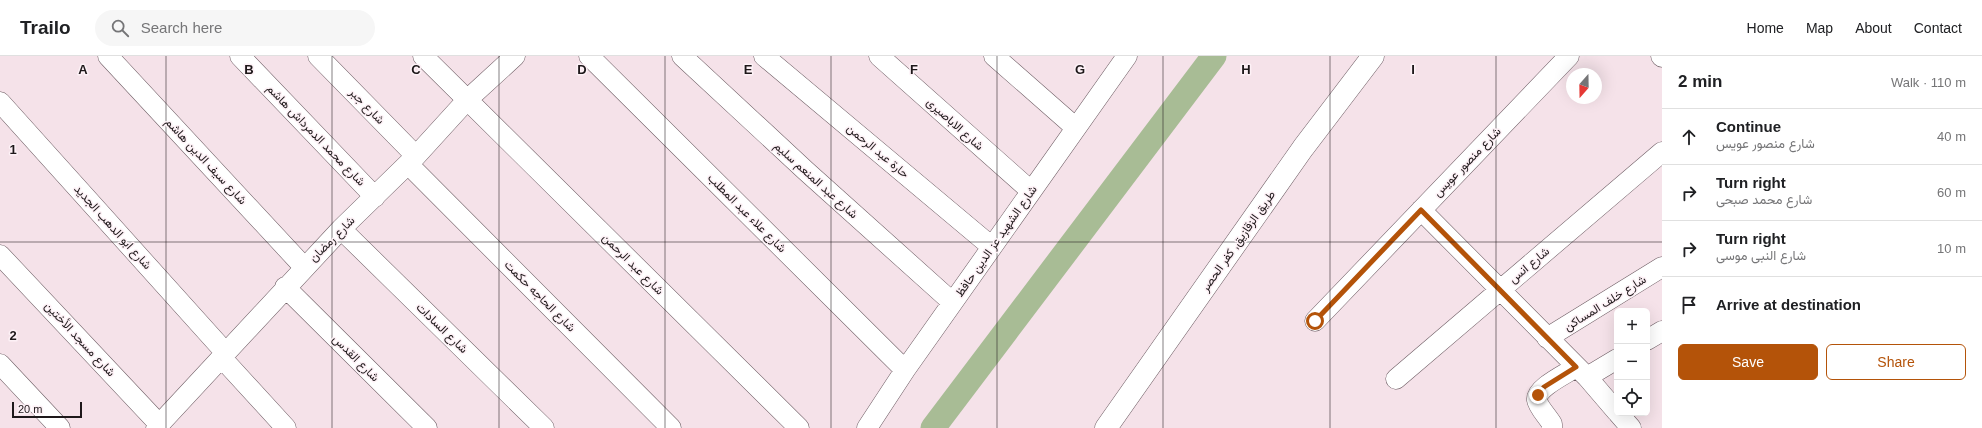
<!DOCTYPE html>
<html lang="en">
<head>
<meta charset="utf-8">
<style>
  body { margin:0; font-family:Arial,Vazirmatn,sans-serif; background:#f6f6f6; color:#202124 }
  .controls { position:absolute; right:12px; bottom:12px; display:grid; overflow:hidden; border-radius:6px; box-shadow:0 4px 16px #0002 }
  .controls button { width:36px; height:36px; display:grid; place-items:center; padding:0; border:0; border-bottom:1px solid #e0e0e0; background:#fff; color:#202124; font:20px sans-serif }
  .compass { position:absolute; left:1566px; top:12px; width:36px; height:36px; border-radius:50%; background:#fff; box-shadow:0 4px 16px #0002; rotate:200deg }
  .scale { position:absolute; left:12px; bottom:10px; width:70px; box-sizing:border-box; padding-left:4px; border:2px solid #1e181a; border-top:0; font-size:11px; line-height:14px; white-space:nowrap; color:#1e181a; -webkit-text-stroke:3px #fdf1f6; paint-order:stroke }
  .stop { position:absolute; width:12px; height:12px; margin:-9px; border:3px solid #b45309; border-radius:50%; background:#fff }
  .stop.end { background:#b45309; border-color:#fff; box-shadow:0 1px 4px #0008 }
  .list { margin:0; padding:0; list-style:none }
  h2 { display:flex; justify-content:space-between; align-items:center; height:52px; margin:0; padding:0 16px; font-size:17px }
  h2 small { font-size:13px; font-weight:400; color:#757577 }
  .list li { display:grid; grid-template-columns:26px 1fr auto; gap:12px; align-items:center; box-sizing:border-box; height:56px; padding:0 16px; border-top:1px solid #e0e0e0 }
  .list b { display:block; font-size:15px; white-space:nowrap }
  .list p { margin:0; font-size:13px; white-space:nowrap; color:#757577 }
  .list em { font-size:13px; font-style:normal; color:#757577 }
  .actions { display:flex; gap:8px; padding:12px 16px }
  .actions a { flex:1; padding:9px 0; border:1px solid #b45309; border-radius:6px; text-align:center; font-size:14px; color:#b45309 }
  .actions .main { background:#b45309; color:#fff }
  .icon { flex:none; width:22px; height:22px; fill:none; stroke:currentColor; stroke-width:2; stroke-linecap:round; stroke-linejoin:round }
  .map { position:relative; flex:none; width:1662px; height:372px; overflow:hidden }
  header { display:flex; align-items:center; gap:24px; box-sizing:border-box; height:56px; padding:0 20px; background:#fff; border-bottom:1px solid #e0e0e0 }
  header strong { font-size:19px }
  nav { display:flex; gap:22px; margin-inline-start:auto; font-size:14px }
  .search { width:280px; height:36px; background:#f6f6f6; display:flex; align-items:center; gap:10px; box-sizing:border-box; padding:0 14px; border-radius:22px; color:#757577; font-size:15px }
  main { display:flex }
  aside { flex:1; background:#fff }
  .map>svg:first-child { display:block }
</style>
</head>
<body>
<header>
<strong>Trailo</strong>
<div class="search"><svg class="icon" aria-label="search" viewBox="0 0 24 24"><circle cx="10" cy="10" r="6"/><path d="M15 15l6 6"/></svg>Search here</div>
<nav><a>Home</a><a>Map</a><a>About</a><a>Contact</a></nav>
</header>
<main>
<div class="map">
<svg width="1662" height="372" viewBox="0 0 1662 372">
  <rect width="100%" height="100%" fill="#f5e2e9"/>
  <g fill="none" stroke-linecap="round" stroke-linejoin="round">
    <!-- canal -->
    <path stroke="#a8bc95" stroke-width="25" d="M 933,372 L 1214,0"/>
    <defs>
      <path id="minor" d="M 108,0 L 304,211
        M 240,0 L 375,141
        M 318,0 L 416,100
        M 423,0 L 799,372
        M 589,0 L 905,314
        M 682,0 L 806,115 L 952,246
        M 764,0 L 992,191
        M 879,0 L 1031,135
        M 994,0 L 1076,72
        M 1661,0 L 1662,1
        M 0,46 L 225,296
        M 408,108 L 671,372
        M 1421,154 L 1587,321 L 1617,356
        M 341,173 L 544,372
        M 0,199 L 159,368
        M 285,231 L 427,372
        M 1315,265 L 1569,0
        M 1547,282 L 1662,211
        M 1647,284 L 1662,275
        M 221,301 L 286,372
        M 0,308 L 60,372
        M 1587,321 L 1617,303
        M 1396,323 L 1662,96
        M 1618,357 L 1631,372
        M 156,372 L 341,173 L 416,100 L 467,44 L 515,0
        M 867,372 L 905,314 L 1127,0
        M 1552,372 L 1552,368 C 1548,361 1538,351 1537,344 C 1535,332 1568,317 1576,311"/>
      <path id="secondary" d="M 1106,372 L 1303,92 L 1373,0"/>
    </defs>
    <!-- minor casing -->
    <use href="#minor" stroke="#6d5c63" stroke-width="21"/>
    <!-- secondary casing -->
    <use href="#secondary" stroke="#6d5c63" stroke-width="23"/>
    <!-- minor -->
    <use href="#minor" stroke="#fff" stroke-width="20"/>
    <!-- secondary -->
    <use href="#secondary" stroke="#fff" stroke-width="22"/>
  </g>
  <g fill="none" stroke-linecap="round" stroke-linejoin="round">
    <!-- route -->
    <path stroke="#b45309" stroke-width="5" d="M 1315,265 L 1421,154 L 1576,311 L 1544,331 L 1538,339"/>
  </g>
  <!-- grid -->
  <path fill="none" stroke="#1e181a" stroke-width="1" stroke-opacity="0.55" d="M 166,0 L 166,372M 332,0 L 332,372M 499,0 L 499,372M 665,0 L 665,372M 831,0 L 831,372M 997,0 L 997,372M 1163,0 L 1163,372M 1330,0 L 1330,372M 1496,0 L 1496,372M 0,186 L 1662,186"/>
  <g text-anchor="middle" stroke-width="3" stroke-linejoin="round" paint-order="stroke">
    <!-- street labels -->
    <g font-size="12" fill="#1e181a" stroke="#fdf1f6">
      <text transform="translate(367 50) rotate(46)" y="4">شارع جبر</text>
      <text transform="translate(955 68) rotate(42)" y="4">شارع الاباصيرى</text>
      <text transform="translate(316 79) rotate(46)" y="4">شارع محمد الدمرداش هاشم</text>
      <text transform="translate(878 95) rotate(40)" y="4">حارة عبد الرحمن</text>
      <text transform="translate(206 105) rotate(47)" y="4">شارع سيف الدين هاشم</text>
      <text transform="translate(1467 106) rotate(-46)" y="4">شارع منصور عويس</text>
      <text transform="translate(816 124) rotate(42)" y="4">شارع عبد المنعم سليم</text>
      <text transform="translate(747 157) rotate(45)" y="4">شارع علاء عبد المطلب</text>
      <text transform="translate(113 171) rotate(48)" y="4">شارع ابو الدهب الجديد</text>
      <text transform="translate(332 183) rotate(-45)" y="4">شارع رمضان</text>
      <text transform="translate(996 185) rotate(-55)" y="4">شارع الشهيد عز الدين حافظ</text>
      <text transform="translate(1238 185) rotate(-55)" y="4">طريق الزقازيق, كفر الحصر</text>
      <text transform="translate(633 208) rotate(45)" y="4">شارع عبد الرحمن</text>
      <text transform="translate(1529 209) rotate(-40)" y="4">شارع انس</text>
      <text transform="translate(540 240) rotate(45)" y="4">شارع الحاجه حكمت</text>
      <text transform="translate(1605 247) rotate(-32)" y="4">شارع خلف المساكن</text>
      <text transform="translate(442 272) rotate(44)" y="4">شارع السادات</text>
      <text transform="translate(80 283) rotate(47)" y="4">شارع مسجد الأختين</text>
      <text transform="translate(356 302) rotate(45)" y="4">شارع القدس</text>
    </g>
  </g>
  <g font-size="13" text-anchor="middle" font-weight="bold" fill="#1e181a" stroke="#fdf1f6" stroke-width="3" stroke-linejoin="round" paint-order="stroke">
    <text x="83" y="18">A</text>
    <text x="249" y="18">B</text>
    <text x="416" y="18">C</text>
    <text x="582" y="18">D</text>
    <text x="748" y="18">E</text>
    <text x="914" y="18">F</text>
    <text x="1080" y="18">G</text>
    <text x="1246" y="18">H</text>
    <text x="1413" y="18">I</text>
    <text x="13" y="98">1</text>
    <text x="13" y="284">2</text>
  </g>
</svg>
<div class="controls">
<button>+</button>
<button>−</button>
<button><svg class="icon" aria-label="locate" viewBox="0 0 24 24"><circle cx="12" cy="12" r="6"/><path d="M12 2v4M12 18v4M2 12h4M18 12h4"/></svg></button>
</div>
<svg class="compass" viewBox="-18 -18 36 36"><path d="M0-13l5 13h-10z" fill="#e53935"/><path d="M0 13l5-13h-10z" fill="#757577"/></svg>
<div class="scale">20 m</div>
<div class="stop" style="left:1315px;top:265px"></div>
<div class="stop end" style="left:1538px;top:339px"></div>
</div>
<aside>
<h2>2 min<small>Walk · 110 m</small></h2>
<ul class="list">
<li><svg class="icon" aria-label="ahead" viewBox="0 0 24 24"><path d="M12 20V5M6 11l6-6 6 6"/></svg><div><b>Continue</b><p>شارع منصور عويس</p></div><em>40 m</em></li>
<li><svg class="icon" aria-label="right" viewBox="0 0 24 24"><path d="M7 20v-9h11M14 6l5 5-5 5"/></svg><div><b>Turn right</b><p>شارع محمد صبحى</p></div><em>60 m</em></li>
<li><svg class="icon" aria-label="right" viewBox="0 0 24 24"><path d="M7 20v-9h11M14 6l5 5-5 5"/></svg><div><b>Turn right</b><p>شارع النبى موسى</p></div><em>10 m</em></li>
<li><svg class="icon" aria-label="arrive" viewBox="0 0 24 24"><path d="M6 21V4h12l-3 4 3 4H6"/></svg><div><b>Arrive at destination</b></div></li>
</ul>
<div class="actions"><a class="main">Save</a><a>Share</a></div>
</aside>
</main>
</body>
</html>
